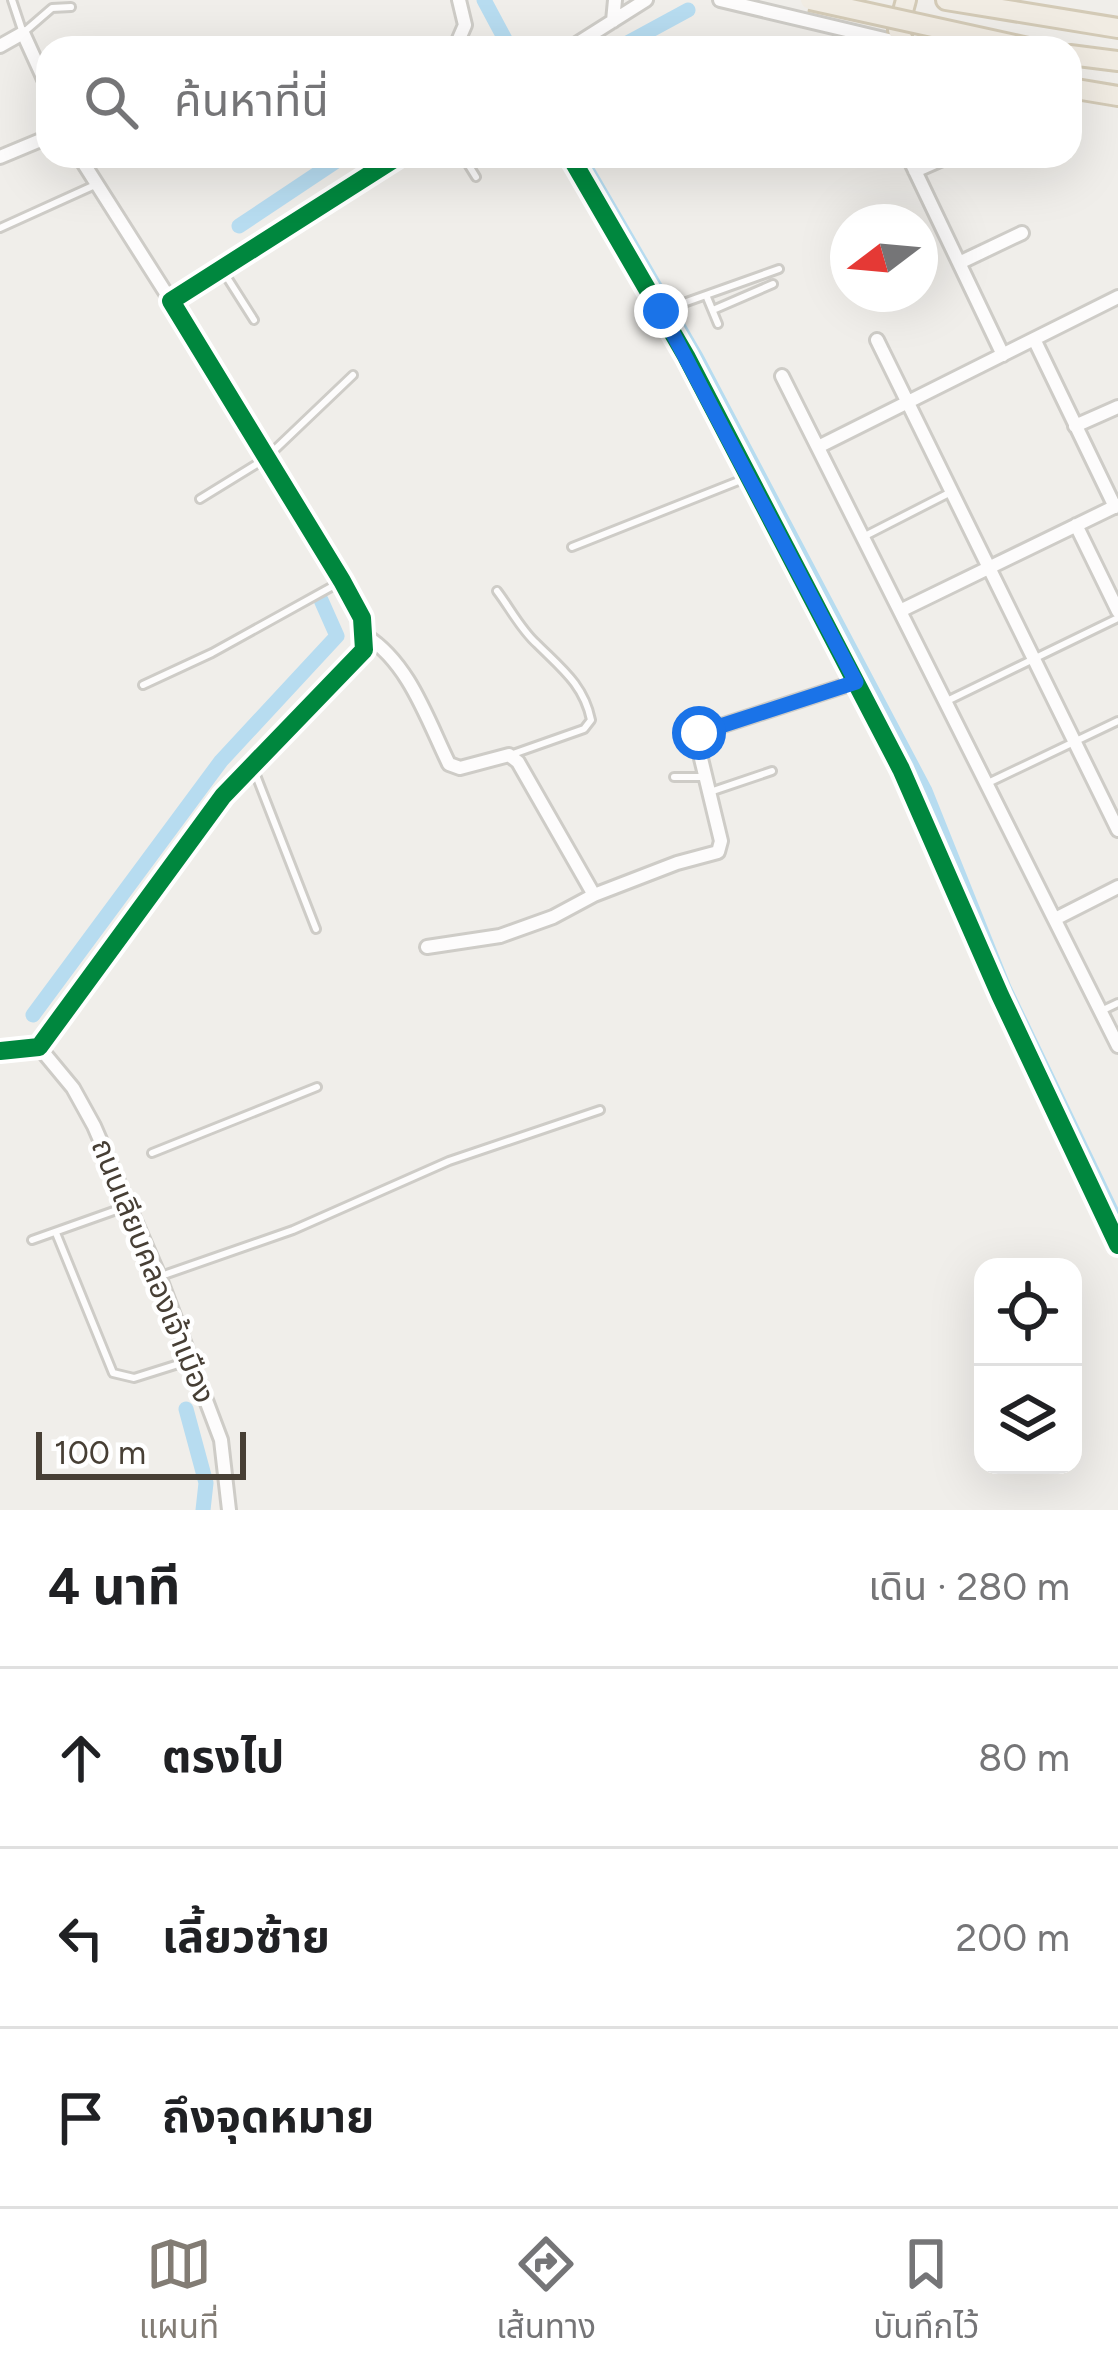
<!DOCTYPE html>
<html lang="th">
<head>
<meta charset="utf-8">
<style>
  body { margin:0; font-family:Figtree,"Noto Sans Thai",sans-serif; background:#f6f6f6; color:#202124 }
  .controls { position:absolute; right:36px; bottom:36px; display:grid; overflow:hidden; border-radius:24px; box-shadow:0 12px 48px #0002 }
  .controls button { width:108px; height:108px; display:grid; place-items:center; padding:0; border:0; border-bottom:3px solid #e0e0e0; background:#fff; color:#202124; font:60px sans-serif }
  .compass { position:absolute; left:830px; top:204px; width:108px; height:108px; border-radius:50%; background:#fff; box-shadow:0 12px 48px #0002; rotate:254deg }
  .scale { position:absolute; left:36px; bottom:30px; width:210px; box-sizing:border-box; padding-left:12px; border:6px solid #473f35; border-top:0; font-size:33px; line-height:42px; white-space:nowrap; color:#473f35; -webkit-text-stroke:9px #fff; paint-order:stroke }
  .stop { position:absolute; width:36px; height:36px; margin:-27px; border:9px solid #1a73e8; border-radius:50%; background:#fff }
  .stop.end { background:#1a73e8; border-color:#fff; box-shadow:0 3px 12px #0008 }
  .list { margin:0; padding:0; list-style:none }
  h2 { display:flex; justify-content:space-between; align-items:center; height:156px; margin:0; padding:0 48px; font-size:51px }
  h2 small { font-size:39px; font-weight:400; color:#757577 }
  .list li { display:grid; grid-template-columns:78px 1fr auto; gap:36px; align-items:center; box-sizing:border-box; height:180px; padding:0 48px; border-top:3px solid #e0e0e0 }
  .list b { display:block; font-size:45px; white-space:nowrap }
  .list em { font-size:39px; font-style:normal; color:#757577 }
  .icon { flex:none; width:66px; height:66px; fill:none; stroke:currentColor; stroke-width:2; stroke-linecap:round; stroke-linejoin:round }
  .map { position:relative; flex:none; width:1118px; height:1510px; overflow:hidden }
  .search { position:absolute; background:#fff; box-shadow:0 12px 48px #0002; left:36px; right:36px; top:36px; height:132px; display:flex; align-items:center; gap:30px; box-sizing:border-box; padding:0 42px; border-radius:36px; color:#757577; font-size:45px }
  .sheet { height:696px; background:#fff }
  nav { display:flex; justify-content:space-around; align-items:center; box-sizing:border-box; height:168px; border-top:3px solid #e0e0e0; background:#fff; font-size:33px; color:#757577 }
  nav a { display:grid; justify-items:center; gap:6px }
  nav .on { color:#827c74 }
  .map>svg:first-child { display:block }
</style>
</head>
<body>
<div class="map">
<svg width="1118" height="1510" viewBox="0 0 1118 1510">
  <rect width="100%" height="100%" fill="#f0eeea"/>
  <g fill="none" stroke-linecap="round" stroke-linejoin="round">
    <!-- canal -->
    <path stroke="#b7dcf0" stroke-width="15" d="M 484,0 L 507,43 L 505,48
      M 618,48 L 688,10
      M 579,156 L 696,357 L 925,791 L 1004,988 L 1118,1225
      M 239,226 L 344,156
      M 33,1015 L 221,761 L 337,636 L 321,600
      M 186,1409 L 206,1483 L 203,1510"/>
    <defs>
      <path id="service" d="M 12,0 L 23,33 L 52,8 L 71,7
        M 594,33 L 602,48
        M 463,156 L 476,177
        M 0,228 L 95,185
        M 221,268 L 254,320
        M 706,295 L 718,324
        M 713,310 L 773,284
        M 661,311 L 779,269
        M 200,499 L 265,459 L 353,375
        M 865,536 L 951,492
        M 572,547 L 746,478
        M 497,591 C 510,608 521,630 537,644 C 561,668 584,685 591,720 L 584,729 L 513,754
        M 143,685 L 212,653 L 342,581
        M 947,701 L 1118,618
        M 252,765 L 316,929
        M 674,777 L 706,777
        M 988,783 L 1118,721
        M 713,791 L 772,771
        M 1101,1011 L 1118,1003
        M 152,1153 L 317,1087
        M 56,1233 L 113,1373 L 134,1378 L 188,1361
        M 32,1240 L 125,1207
        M 161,1276 L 293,1230 L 449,1161 L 600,1110"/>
      <path id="minor" d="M 720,0 L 901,43
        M 613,21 L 615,0
        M 0,46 L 23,33 L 48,88
        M 455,48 L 465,25 L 459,0
        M 570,48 L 646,0
        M 79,156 L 171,301
        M 570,156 L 686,356 L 901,769 L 1000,995 L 1118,1245
        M 908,156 L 1003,355
        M 0,157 L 48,137
        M 915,171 L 949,156
        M 959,263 L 1022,233
        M 1034,339 L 1115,507
        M 877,340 L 1118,830
        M 782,376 L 1118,1046
        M 1075,426 L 1118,407
        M 820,446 L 1118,297
        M 1076,525 L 1118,611
        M 902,610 L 1118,505
        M 366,636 C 409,663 427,719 449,764 L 460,768 L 509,755 L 518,762 L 594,895
        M 1055,919 L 1118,887
        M 427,947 L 500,936 L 553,917 L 594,895 L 677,863 L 718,852 L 721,841 L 697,742 L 699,733 L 856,682
        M 39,1047 L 73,1088 L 94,1126 L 159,1276 L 221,1440 L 229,1510
        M 0,1051 L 39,1047 L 223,796 L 364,650 L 362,618 L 342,581 L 171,301 L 399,156"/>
      <path id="primary" d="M 906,0 L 898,30 L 907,48
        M 946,0 L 1118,28
        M 1070,55 L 1118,61
        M 1070,88 L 1118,96"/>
    </defs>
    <!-- service casing -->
    <use href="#service" stroke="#ceccc7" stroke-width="12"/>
    <!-- minor casing -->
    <use href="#minor" stroke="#ceccc7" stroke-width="18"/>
    <!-- primary casing -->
    <use href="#primary" stroke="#d3cab6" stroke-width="24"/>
    <!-- service -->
    <use href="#service" stroke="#fdfcfc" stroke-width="6"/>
    <!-- minor -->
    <use href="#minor" stroke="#fdfcfc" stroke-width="12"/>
    <!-- primary -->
    <use href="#primary" stroke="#f1ece3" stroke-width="18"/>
    <defs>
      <path id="primary-bridge" d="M 810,0 L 1028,48"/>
    </defs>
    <!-- primary-bridge casing -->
    <use href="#primary-bridge" stroke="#d3cab6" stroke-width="24" stroke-linecap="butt"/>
    <!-- primary-bridge -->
    <use href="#primary-bridge" stroke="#f1ece3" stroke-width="18"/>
    <defs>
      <path id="cycleway" d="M 570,156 L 686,356 L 901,769 L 1000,995 L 1118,1245
        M 0,1051 L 39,1047 L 223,796 L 364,650 L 362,618 L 342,581 L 171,301 L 399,156"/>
    </defs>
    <!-- cycleway casing -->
    <use href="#cycleway" stroke="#fff" stroke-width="26"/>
    <!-- cycleway -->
    <use href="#cycleway" stroke="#00873e" stroke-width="18"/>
  </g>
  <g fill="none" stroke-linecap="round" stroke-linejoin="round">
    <!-- route -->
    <path stroke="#1a73e8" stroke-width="15" d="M 661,311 L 856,682 L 699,733"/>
  </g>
  <g text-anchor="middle" stroke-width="9" stroke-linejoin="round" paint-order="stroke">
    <!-- street labels -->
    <g font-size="30" fill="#473f35" stroke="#fff">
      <text transform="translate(153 1271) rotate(68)" y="10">ถนนเลียบคลองเจ้าเมือง</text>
    </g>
  </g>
</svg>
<div class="controls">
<button><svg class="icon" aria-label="locate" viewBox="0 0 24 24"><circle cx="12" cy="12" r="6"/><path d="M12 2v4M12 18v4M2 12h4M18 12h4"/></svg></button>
<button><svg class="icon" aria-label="layers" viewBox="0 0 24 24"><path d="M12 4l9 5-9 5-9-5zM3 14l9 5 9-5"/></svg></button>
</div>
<svg class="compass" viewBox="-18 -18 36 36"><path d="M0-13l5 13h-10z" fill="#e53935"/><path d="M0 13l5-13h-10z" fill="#757577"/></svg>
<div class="scale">100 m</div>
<div class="stop" style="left:699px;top:733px"></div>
<div class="stop end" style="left:661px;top:311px"></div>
<div class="search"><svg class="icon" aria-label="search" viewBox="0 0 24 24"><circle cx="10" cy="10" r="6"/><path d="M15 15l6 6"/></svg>ค้นหาที่นี่</div>
</div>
<section class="sheet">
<h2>4 นาที<small>เดิน · 280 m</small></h2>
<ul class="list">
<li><svg class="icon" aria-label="ahead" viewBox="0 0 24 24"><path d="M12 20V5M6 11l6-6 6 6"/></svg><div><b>ตรงไป</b></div><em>80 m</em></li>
<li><svg class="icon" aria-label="left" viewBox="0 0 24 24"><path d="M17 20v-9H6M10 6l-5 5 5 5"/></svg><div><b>เลี้ยวซ้าย</b></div><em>200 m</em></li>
<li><svg class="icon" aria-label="arrive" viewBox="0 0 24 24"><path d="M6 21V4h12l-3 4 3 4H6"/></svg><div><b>ถึงจุดหมาย</b></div></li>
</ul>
</section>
<nav>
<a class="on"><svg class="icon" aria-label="map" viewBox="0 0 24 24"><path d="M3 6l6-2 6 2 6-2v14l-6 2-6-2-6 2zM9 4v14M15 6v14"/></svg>แผนที่</a>
<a><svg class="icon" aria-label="directions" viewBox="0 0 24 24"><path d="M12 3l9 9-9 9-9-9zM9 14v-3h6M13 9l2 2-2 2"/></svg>เส้นทาง</a>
<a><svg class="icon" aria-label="saved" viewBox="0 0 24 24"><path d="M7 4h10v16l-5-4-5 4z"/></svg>บันทึกไว้</a>
</nav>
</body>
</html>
